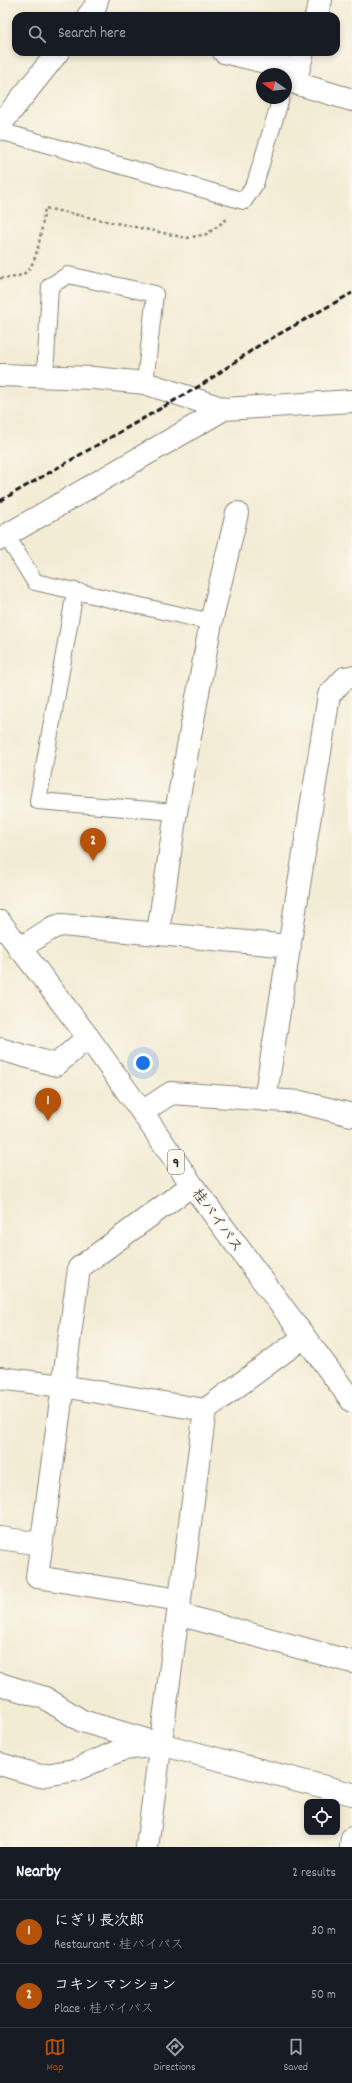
<!DOCTYPE html>
<html lang="en">
<head>
<meta charset="utf-8">
<style>
  body { margin:0; font-family:Dekko,"Klee One",sans-serif; background:#242831; color:#f1f3f6 }
  .controls { position:absolute; right:12px; bottom:12px; display:grid; overflow:hidden; border-radius:8px; box-shadow:0 2px 6px #0003 }
  .controls button { width:36px; height:36px; display:grid; place-items:center; padding:0; border:0; border-bottom:1px solid #363941; background:#171b24; color:#f1f3f6; font:20px sans-serif }
  .compass { position:absolute; left:256px; top:68px; width:36px; height:36px; border-radius:50%; background:#171b24; box-shadow:0 2px 6px #0003; rotate:284deg }
  .you { position:absolute; left:143px; top:1063px; width:14px; height:14px; margin:-10px; border:3px solid #fff; border-radius:50%; background:#1a73e8; box-shadow:0 0 0 6px #1a73e833 }
  .badge { display:grid; place-items:center; width:26px; height:26px; border-radius:50%; background:#b45309; color:#fff; font-size:13px; font-weight:700 }
  .pin { position:absolute; translate:-50% -33px; filter:drop-shadow(0 1px 2px #0008) }
  .pin::after { content:''; position:absolute; top:21px; width:14px; height:12px; background:inherit; clip-path:polygon(0 0,100% 0,50% 100%) }
  .list { margin:0; padding:0; list-style:none }
  h2 { display:flex; justify-content:space-between; align-items:center; height:52px; margin:0; padding:0 16px; font-size:17px }
  h2 small { font-size:13px; font-weight:400; color:#9ea1a6 }
  .list li { display:grid; grid-template-columns:26px 1fr auto; gap:12px; align-items:center; box-sizing:border-box; height:64px; padding:0 16px; border-top:1px solid #363941 }
  .list b { display:block; font-size:15px; white-space:nowrap }
  .list p { margin:0; font-size:13px; white-space:nowrap; color:#9ea1a6 }
  .list em { font-size:13px; font-style:normal; color:#9ea1a6 }
  .icon { flex:none; width:22px; height:22px; fill:none; stroke:currentColor; stroke-width:2; stroke-linecap:round; stroke-linejoin:round }
  .map { position:relative; flex:none; width:352px; height:1847px; overflow:hidden }
  .search { position:absolute; background:#171b24; box-shadow:0 2px 6px #0003; left:12px; right:12px; top:12px; height:44px; display:flex; align-items:center; gap:10px; box-sizing:border-box; padding:0 14px; border-radius:12px; color:#9ea1a6; font-size:15px }
  .sheet { height:180px; background:#171b24 }
  nav { display:flex; justify-content:space-around; align-items:center; box-sizing:border-box; height:56px; border-top:1px solid #363941; background:#171b24; font-size:11px; color:#9ea1a6 }
  nav a { display:grid; justify-items:center; gap:2px }
  nav .on { color:#b45309 }
  .map>svg:first-child { display:block }
</style>
</head>
<body>
<div class="map">
<svg width="352" height="1847" viewBox="0 0 352 1847">
  <rect width="100%" height="100%" fill="#fbf7ec"/>
  <filter id="ink" filterUnits="userSpaceOnUse"><feTurbulence type="fractalNoise" baseFrequency=".025" numOctaves="2"/><feDisplacementMap in="SourceGraphic" scale="8" xChannelSelector="R" yChannelSelector="G"/><feConvolveMatrix kernelMatrix="1 2 1 2 8 2 1 2 1" color-interpolation-filters="sRGB"/></filter>
  <filter id="wash" filterUnits="userSpaceOnUse"><feTurbulence type="fractalNoise" baseFrequency=".012" numOctaves="4" result="noise"/><feDisplacementMap in="SourceGraphic" scale="16" xChannelSelector="R" yChannelSelector="G"/><feGaussianBlur stdDeviation="0.9" result="paint"/><feColorMatrix in="noise" values="0 0 0 0 0 0 0 0 0 0 0 0 0 0 0 0 0 1.4 0 .05"/><feComposite in="paint" operator="in"/></filter>
  <g filter="url(#wash)">
    <rect width="100%" height="100%" fill="#f3ecd5"/>
  </g>
  <g filter="url(#ink)">
    <g fill="none" stroke-linecap="round" stroke-linejoin="round">
      <defs>
        <path id="lane" d="M 0,131 L 244,201 L 255,184 L 281,98
          M 45,376 L 50,286 L 68,275 L 155,294 L 145,383
          M 6,535 L 35,582 L 211,622
          M 75,592 L 38,801 L 176,812"/>
        <path id="street" d="M 88,16 L 95,7 L 97,0
          M 316,16 L 321,0
          M 224,52 L 298,70
          M 303,52 L 295,83 L 352,100
          M 0,125 L 58,52
          M 0,375 L 94,378 L 145,383 L 224,409 L 352,401
          M 0,539 L 224,409
          M 158,933 L 176,812 L 211,622 L 237,513
          M 19,949 L 52,928 L 61,925 L 290,946
          M 0,1049 L 56,1065 L 88,1037
          M 265,1100 L 329,695 L 345,678 L 352,677
          M 142,1112 L 171,1093 L 300,1102 L 352,1115
          M 0,1378 L 62,1386 L 205,1410
          M 0,1538 L 41,1544
          M 180,1600 L 37,1577 L 79,1268 L 192,1185
          M 178,1614 L 352,1662
          M 0,1684 L 45,1698 L 82,1721 L 160,1744 L 352,1794
          M 0,1764 L 40,1776 L 75,1770 L 123,1749 L 151,1746
          M 147,1847 L 205,1410 L 304,1337
          M 351,1847 L 352,1838"/>
        <path id="highway" d="M 0,922 L 88,1037 L 142,1112 L 192,1185 L 352,1401"/>
      </defs>
      <!-- lane casing -->
      <use href="#lane" stroke="#888478" stroke-width="18"/>
      <!-- street casing -->
      <use href="#street" stroke="#888478" stroke-width="24"/>
      <!-- highway casing -->
      <use href="#highway" stroke="#888478" stroke-width="24"/>
      <!-- path -->
      <path stroke="#888478" stroke-width="2.5" stroke-dasharray="3 3" stroke-linecap="butt" d="M 0,278 C 9,279 23,277 29,269 C 39,256 42,225 45,208 L 187,238 L 207,234 L 227,219"/>
      <!-- lane -->
      <use href="#lane" stroke="#fff" stroke-width="16"/>
      <!-- street -->
      <use href="#street" stroke="#fff" stroke-width="22"/>
      <!-- highway -->
      <use href="#highway" stroke="#fff" stroke-width="22"/>
      <!-- rail -->
      <path stroke="#1c1c1c" stroke-width="3" stroke-dasharray="6 3" stroke-linecap="butt" d="M 0,501 L 203,384 L 258,346 L 352,293"/>
    </g>
  </g>
  <g text-anchor="middle" stroke-width="3" stroke-linejoin="round" paint-order="stroke">
    <!-- shield labels -->
    <rect fill="#fbf7ec" stroke="#5f5e5a" stroke-width="1" x="168" y="1150" width="16" height="24" rx="3"/>
    <g font-size="14" font-weight="bold" fill="#1c1c1c">
      <text x="176" y="1167">9</text>
    </g>
    <!-- street labels -->
    <g font-size="15" fill="#1c1c1c" stroke="#fbf7ec">
      <text transform="translate(218 1220) rotate(54)" y="5">桂バイパス</text>
    </g>
  </g>
</svg>
<div class="controls">
<button><svg class="icon" aria-label="locate" viewBox="0 0 24 24"><circle cx="12" cy="12" r="6"/><path d="M12 2v4M12 18v4M2 12h4M18 12h4"/></svg></button>
</div>
<svg class="compass" viewBox="-18 -18 36 36"><path d="M0-13l5 13h-10z" fill="#e53935"/><path d="M0 13l5-13h-10z" fill="#9ea1a6"/></svg>
<div class="you"></div>
<div class="pin badge" style="left:48px;top:1121px">1</div>
<div class="pin badge" style="left:93px;top:861px">2</div>
<div class="search"><svg class="icon" aria-label="search" viewBox="0 0 24 24"><circle cx="10" cy="10" r="6"/><path d="M15 15l6 6"/></svg>Search here</div>
</div>
<section class="sheet">
<h2>Nearby<small>2 results</small></h2>
<ul class="list">
<li><span class="badge">1</span><div><b>にぎり長次郎</b><p>Restaurant · 桂バイパス</p></div><em>30 m</em></li>
<li><span class="badge">2</span><div><b>コキン マンション</b><p>Place · 桂バイパス</p></div><em>50 m</em></li>
</ul>
</section>
<nav>
<a class="on"><svg class="icon" aria-label="map" viewBox="0 0 24 24"><path d="M3 6l6-2 6 2 6-2v14l-6 2-6-2-6 2zM9 4v14M15 6v14"/></svg>Map</a>
<a><svg class="icon" aria-label="directions" viewBox="0 0 24 24"><path d="M12 3l9 9-9 9-9-9zM9 14v-3h6M13 9l2 2-2 2"/></svg>Directions</a>
<a><svg class="icon" aria-label="saved" viewBox="0 0 24 24"><path d="M7 4h10v16l-5-4-5 4z"/></svg>Saved</a>
</nav>
</body>
</html>
